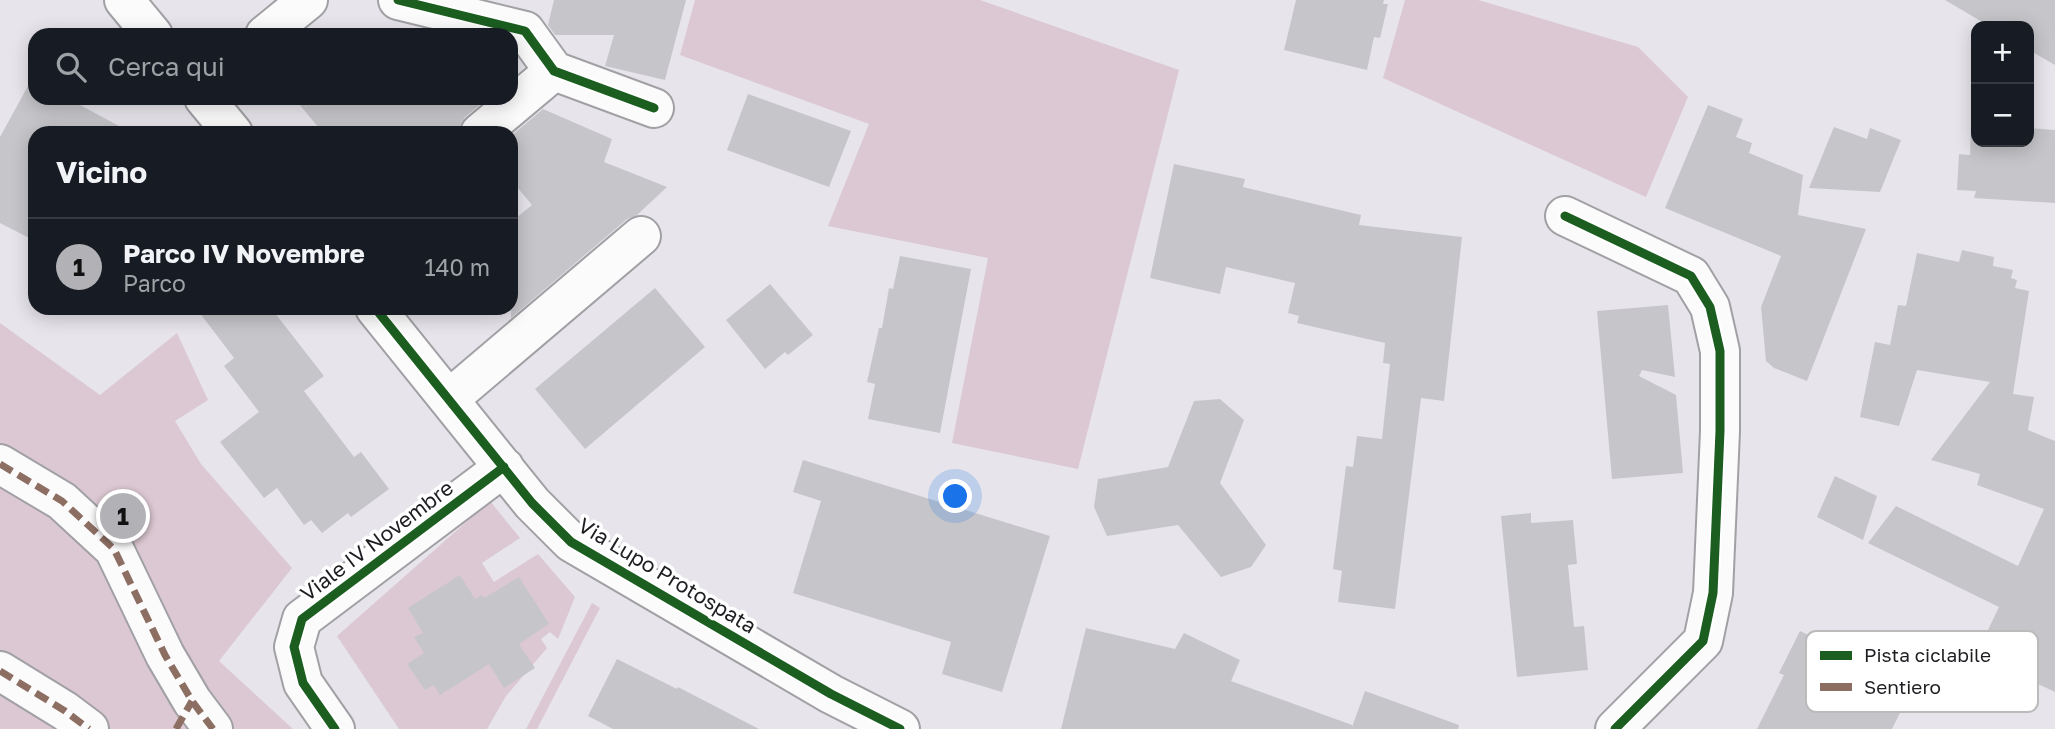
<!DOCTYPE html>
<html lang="it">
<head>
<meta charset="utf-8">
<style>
  body { margin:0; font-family:"Golos Text",sans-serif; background:#20242c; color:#f1f3f6 }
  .controls { position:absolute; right:21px; top:21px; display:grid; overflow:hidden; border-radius:14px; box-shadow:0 4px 18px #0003 }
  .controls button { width:63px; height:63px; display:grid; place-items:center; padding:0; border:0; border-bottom:2px solid #363941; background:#171b24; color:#f1f3f6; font:35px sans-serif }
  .you { position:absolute; left:956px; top:497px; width:24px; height:24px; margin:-18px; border:5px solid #fff; border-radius:50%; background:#1a73e8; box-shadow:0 0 0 10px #1a73e833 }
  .badge { display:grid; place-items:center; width:46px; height:46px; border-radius:50%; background:#b2b2b6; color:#111; font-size:23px; font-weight:700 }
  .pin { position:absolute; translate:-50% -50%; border:4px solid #fff; box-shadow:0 2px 7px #0006 }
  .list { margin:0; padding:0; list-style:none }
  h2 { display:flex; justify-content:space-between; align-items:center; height:91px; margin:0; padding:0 28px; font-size:30px }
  h2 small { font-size:23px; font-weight:400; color:#9ea1a6 }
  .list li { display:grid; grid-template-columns:46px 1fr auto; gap:21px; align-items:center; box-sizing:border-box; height:98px; padding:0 28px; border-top:2px solid #363941 }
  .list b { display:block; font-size:26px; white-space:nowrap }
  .list p { margin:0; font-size:23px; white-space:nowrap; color:#9ea1a6 }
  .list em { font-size:23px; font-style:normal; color:#9ea1a6 }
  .icon { flex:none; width:38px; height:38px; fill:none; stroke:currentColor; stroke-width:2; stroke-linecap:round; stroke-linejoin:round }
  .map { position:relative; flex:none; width:2055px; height:729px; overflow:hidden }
  .search { position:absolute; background:#171b24; box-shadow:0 4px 18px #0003; left:28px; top:28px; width:490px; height:77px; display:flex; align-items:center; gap:18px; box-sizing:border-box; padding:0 24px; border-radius:21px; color:#9ea1a6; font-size:26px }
  .panel { position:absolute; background:#171b24; box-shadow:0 4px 18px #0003; left:28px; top:126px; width:490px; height:189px; border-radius:21px }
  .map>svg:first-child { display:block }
</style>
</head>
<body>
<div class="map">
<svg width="2055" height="729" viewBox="0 0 2055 729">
  <rect width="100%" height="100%" fill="#e7e5eb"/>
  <!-- green -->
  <path fill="#dcc8d2" d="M 695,0 L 980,0 L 1179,70 L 1078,469 L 952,443 L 988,258 L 828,226 L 869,124 L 680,55 Z
    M 1405,0 L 1478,0 L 1638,47 L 1688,97 L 1646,197 L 1383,78 Z
    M 0,323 L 100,395 L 177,333 L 208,400 L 175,421 L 201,464 L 292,568 L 219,661 L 293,729 L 0,729 Z
    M 490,501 L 520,538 L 482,563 L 494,582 L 538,554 L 575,597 L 558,639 L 550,632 L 541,639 L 547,648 L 506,696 L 487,729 L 399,729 L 337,636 Z
    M 592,603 L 600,608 L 537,729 L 526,729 Z"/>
  <!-- building -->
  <path fill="#c6c6ca" d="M 554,0 L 686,0 L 665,80 L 605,66 L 614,35 L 555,35 L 548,25 Z
    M 1296,0 L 1384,0 L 1383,4 L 1388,4 L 1380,38 L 1374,37 L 1367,70 L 1284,50 Z
    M 1945,0 L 2055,0 L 2055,65 L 2029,50 L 2029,26 L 1989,26 Z
    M 35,73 L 35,98 L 67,98 L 132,133 L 35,133 L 35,241 L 0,223 L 0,137 Z
    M 748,94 L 851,131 L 829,187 L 727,150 Z
    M 294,98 L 488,98 L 465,117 L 460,125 L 458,133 L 323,133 Z
    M 1708,105 L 1743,119 L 1736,137 L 1752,143 L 1749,153 L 1803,175 L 1798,215 L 1866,229 L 1807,381 L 1774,368 L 1766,361 L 1761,307 L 1781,256 L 1665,208 Z
    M 543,109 L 612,139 L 604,162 L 667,187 L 637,215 L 627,219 L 511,318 L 511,222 L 532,205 L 511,180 L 511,136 Z
    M 1971,125 L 1976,125 L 1976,142 L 2029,142 L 2029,128 L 2055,130 L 2055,203 L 1974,198 L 1976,191 L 1957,190 L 1959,154 L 1970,155 Z
    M 1834,127 L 1867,139 L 1870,128 L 1901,140 L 1880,192 L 1809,188 Z
    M 1174,164 L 1245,179 L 1243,187 L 1361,215 L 1359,225 L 1462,237 L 1444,401 L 1421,398 L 1395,609 L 1338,602 L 1342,571 L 1333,569 L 1346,466 L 1353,467 L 1357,436 L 1382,439 L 1390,364 L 1383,363 L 1385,343 L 1297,323 L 1299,316 L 1288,313 L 1295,283 L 1226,267 L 1220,294 L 1150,278 Z
    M 1962,250 L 1994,257 L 1993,266 L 2013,270 L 2011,278 L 2017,280 L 2015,288 L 2029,291 L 2013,394 L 2034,397 L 2028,430 L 2055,441 L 2055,692 L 1976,655 L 1999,607 L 1868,543 L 1896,506 L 2018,566 L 2044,509 L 1977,485 L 1980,474 L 1931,460 L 1990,382 L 1917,370 L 1899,426 L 1860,417 L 1875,342 L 1890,345 L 1898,305 L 1906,306 L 1917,253 L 1959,262 Z
    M 900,256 L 971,269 L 940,433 L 868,419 L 875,384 L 867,382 L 879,328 L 882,328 L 889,288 L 893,289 Z
    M 770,284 L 813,335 L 788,355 L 785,352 L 765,369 L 726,320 Z
    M 655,288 L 705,347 L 585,449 L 535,389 Z
    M 1668,305 L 1675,377 L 1642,370 L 1639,376 L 1676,395 L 1683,473 L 1612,479 L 1597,311 Z
    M 196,308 L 271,308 L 324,376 L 304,391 L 354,457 L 361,452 L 389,489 L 351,517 L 348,513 L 322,533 L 311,520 L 304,525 L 277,488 L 264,498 L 220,442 L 259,412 L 224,366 L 234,358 Z
    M 1220,399 L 1244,420 L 1220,483 L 1266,545 L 1251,567 L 1221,577 L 1178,525 L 1107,536 L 1094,507 L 1098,479 L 1168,467 L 1194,401 Z
    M 803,460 L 1050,536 L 1002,692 L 942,674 L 951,642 L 793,593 L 821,501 L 793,492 Z
    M 1835,476 L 1877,496 L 1863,540 L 1817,517 Z
    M 1531,513 L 1531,523 L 1573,520 L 1577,564 L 1568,565 L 1574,627 L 1584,626 L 1588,670 L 1517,677 L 1501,516 Z
    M 460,575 L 475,599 L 482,595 L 484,598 L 519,577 L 549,624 L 519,644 L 535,668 L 504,688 L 489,664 L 440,695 L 434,685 L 425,690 L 407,664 L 424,653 L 414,637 L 423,633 L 408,608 Z
    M 1086,628 L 1175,649 L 1184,633 L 1240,660 L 1231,681 L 1352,725 L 1352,727 L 1365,691 L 1459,725 L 1458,729 L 1061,729 Z
    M 1800,631 L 1913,687 L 1892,729 L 1757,729 L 1784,675 L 1779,673 Z
    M 617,659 L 677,689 L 678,687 L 759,729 L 613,729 L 588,716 Z"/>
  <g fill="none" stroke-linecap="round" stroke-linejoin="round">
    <defs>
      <path id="minor" d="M 124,0 L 153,35
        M 398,0 L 525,31 L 554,71 L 654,108
        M 265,35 L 308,0
        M 204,98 L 233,133
        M 480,133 L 554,71
        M 1565,216 L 1691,276 L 1710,307 L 1720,351 L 1720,431 L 1713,593 L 1703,641 L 1615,729
        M 375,308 L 532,503 L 571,542 L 831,694 L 900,729
        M 449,399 L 641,236
        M 0,464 L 62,501 L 114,549 L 165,655 L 192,701 L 213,729
        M 0,671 L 65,711 L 89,729
        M 335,729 L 303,683 L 294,647 L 302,619 L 504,467"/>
    </defs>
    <!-- minor casing -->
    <use href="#minor" stroke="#a1a0a4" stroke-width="42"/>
    <!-- minor -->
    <use href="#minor" stroke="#fbfbfc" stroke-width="38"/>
    <!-- quiet -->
    <path stroke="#8d6e63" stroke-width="7" stroke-dasharray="14 7" stroke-linecap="butt" d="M 0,464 L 62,501 L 114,549 L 165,655 L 192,701 L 213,729
      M 0,671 L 65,711 L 89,729
      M 176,729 L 192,701"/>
    <defs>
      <path id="cycleway" d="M 398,0 L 525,31 L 554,71 L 654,108
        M 1565,216 L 1691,276 L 1710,307 L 1720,351 L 1720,431 L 1713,593 L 1703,641 L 1615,729
        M 375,308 L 532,503 L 571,542 L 831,694 L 900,729
        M 335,729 L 303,683 L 294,647 L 302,619 L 504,467"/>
    </defs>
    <!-- cycleway casing -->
    <use href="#cycleway" stroke="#fff" stroke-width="13"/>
    <!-- cycleway -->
    <use href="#cycleway" stroke="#1b5e20" stroke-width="9"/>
  </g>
  <g text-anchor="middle" stroke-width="7" stroke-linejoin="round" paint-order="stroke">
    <!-- street labels -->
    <g font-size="21" fill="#1e1d21" stroke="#fff">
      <text transform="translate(377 541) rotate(-37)" y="7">Viale IV Novembre</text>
      <text transform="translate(667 576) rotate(31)" y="7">Via Lupo Protospata</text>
    </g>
  </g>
  <!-- legend -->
  <rect x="1806" y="631" width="232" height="81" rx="10" fill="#fff" stroke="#bcbbbc" stroke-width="2"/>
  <rect x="1820" y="651" width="32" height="9" fill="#1b5e20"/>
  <rect x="1820" y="683" width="32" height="8" fill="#8d6e63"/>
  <g font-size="19" fill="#1e1d21">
    <text x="1864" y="662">Pista ciclabile</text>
    <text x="1864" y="694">Sentiero</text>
  </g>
</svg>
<div class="controls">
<button>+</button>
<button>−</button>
</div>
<div class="you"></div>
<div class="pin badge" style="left:123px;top:516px">1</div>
<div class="search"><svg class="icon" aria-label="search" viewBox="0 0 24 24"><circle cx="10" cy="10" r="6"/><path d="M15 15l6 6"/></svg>Cerca qui</div>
<section class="panel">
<h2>Vicino<small></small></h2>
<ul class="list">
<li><span class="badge">1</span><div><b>Parco IV Novembre</b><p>Parco</p></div><em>140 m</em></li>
</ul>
</section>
</div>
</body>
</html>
